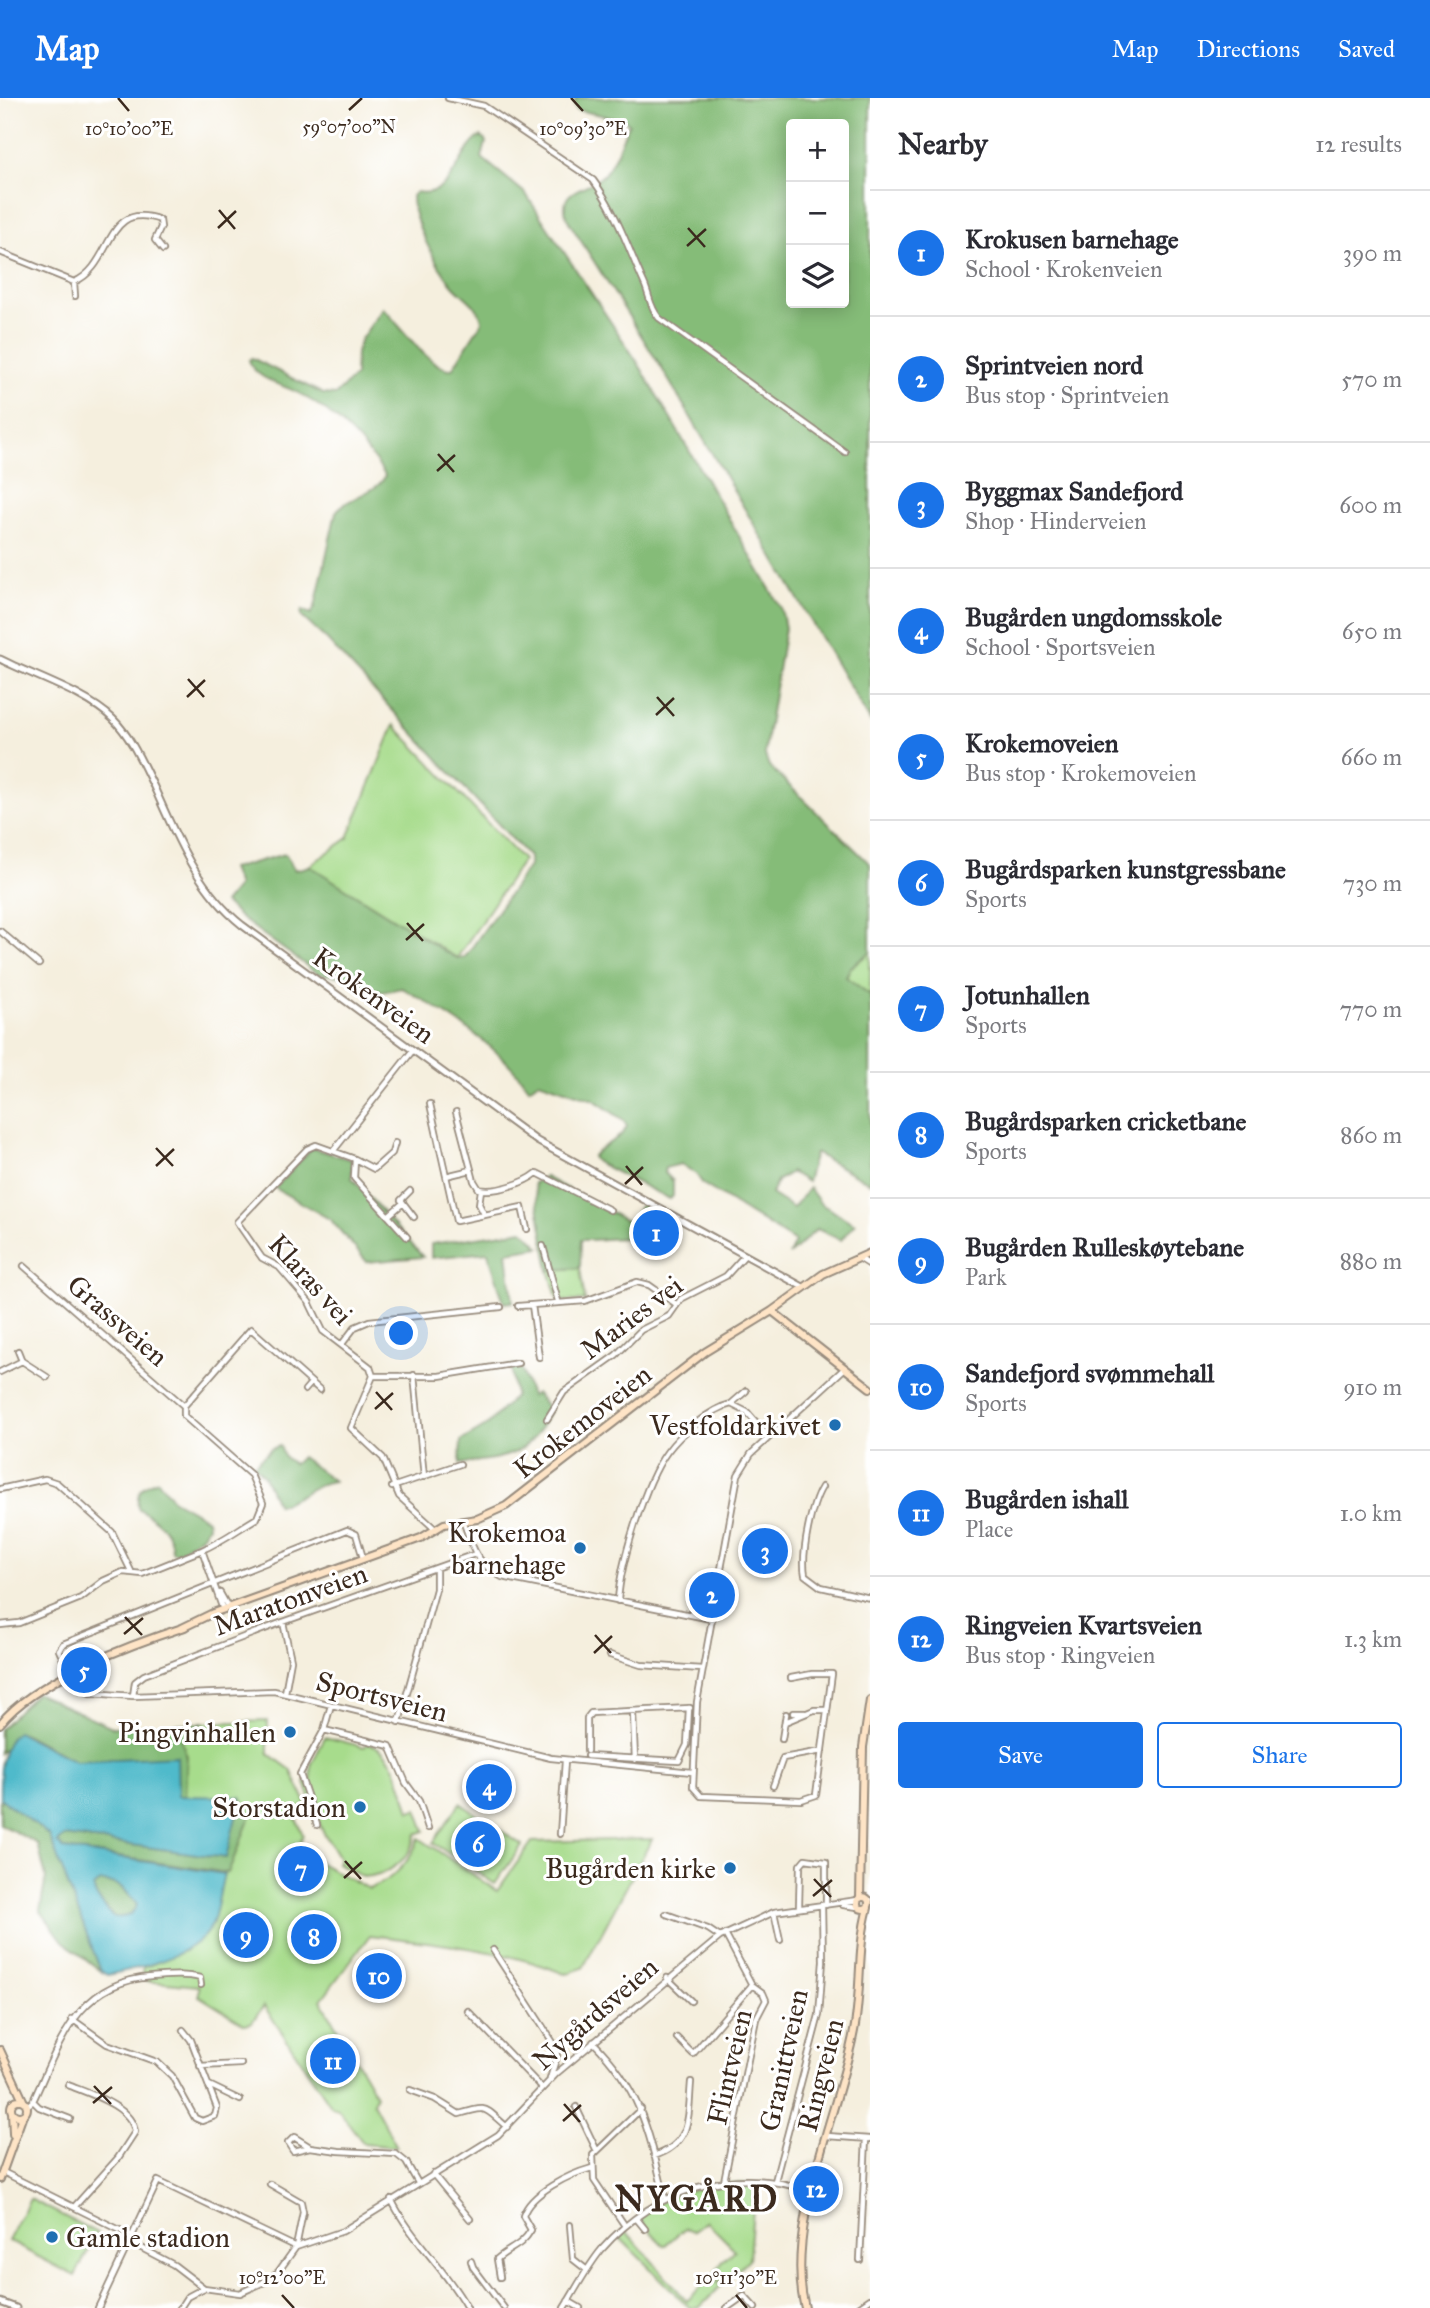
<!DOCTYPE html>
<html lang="en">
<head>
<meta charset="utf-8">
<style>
  body { margin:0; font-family:"IM FELL Great Primer",serif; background:#f7f7f7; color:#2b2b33 }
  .controls { position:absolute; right:21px; top:21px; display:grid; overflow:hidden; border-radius:7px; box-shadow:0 4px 18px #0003 }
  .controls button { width:63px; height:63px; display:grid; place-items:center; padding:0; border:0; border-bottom:2px solid #e1e1e2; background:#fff; color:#2b2b33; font:35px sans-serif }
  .you { position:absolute; left:402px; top:1236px; width:24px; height:24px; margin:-18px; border:5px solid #fff; border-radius:50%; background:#1a73e8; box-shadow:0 0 0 10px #1a73e833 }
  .badge { display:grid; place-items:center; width:46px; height:46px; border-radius:50%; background:#1a73e8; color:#fff; font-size:23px; font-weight:700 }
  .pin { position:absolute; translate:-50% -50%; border:4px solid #fff; box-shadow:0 2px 7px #0006 }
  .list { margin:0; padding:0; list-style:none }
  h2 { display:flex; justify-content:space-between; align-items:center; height:91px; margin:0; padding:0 28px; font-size:30px }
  h2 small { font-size:23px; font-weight:400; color:#7c7c81 }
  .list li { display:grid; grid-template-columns:46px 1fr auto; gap:21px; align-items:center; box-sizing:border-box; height:126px; padding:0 28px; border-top:2px solid #e1e1e2 }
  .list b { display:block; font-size:26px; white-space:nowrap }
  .list p { margin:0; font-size:23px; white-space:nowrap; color:#7c7c81 }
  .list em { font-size:23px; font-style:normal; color:#7c7c81 }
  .actions { display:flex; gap:14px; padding:21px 28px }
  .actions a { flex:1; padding:16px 0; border:2px solid #1a73e8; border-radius:7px; text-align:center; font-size:24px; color:#1a73e8 }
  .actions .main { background:#1a73e8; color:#fff }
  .icon { flex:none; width:38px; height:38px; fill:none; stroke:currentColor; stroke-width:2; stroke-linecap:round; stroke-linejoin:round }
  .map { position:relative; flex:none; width:870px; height:2210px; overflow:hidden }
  header { display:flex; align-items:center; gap:42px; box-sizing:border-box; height:98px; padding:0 35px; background:#1a73e8; color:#fff }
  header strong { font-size:33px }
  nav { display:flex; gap:38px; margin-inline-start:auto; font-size:24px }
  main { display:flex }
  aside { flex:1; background:#fff }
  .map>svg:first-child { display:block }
</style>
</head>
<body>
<header>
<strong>Map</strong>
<nav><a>Map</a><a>Directions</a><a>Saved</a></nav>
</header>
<main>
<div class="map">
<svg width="870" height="2210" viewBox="0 0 870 2210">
  <rect width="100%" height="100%" fill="#fff"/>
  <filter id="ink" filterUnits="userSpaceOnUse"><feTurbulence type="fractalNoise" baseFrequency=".0143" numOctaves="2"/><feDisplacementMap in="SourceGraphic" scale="14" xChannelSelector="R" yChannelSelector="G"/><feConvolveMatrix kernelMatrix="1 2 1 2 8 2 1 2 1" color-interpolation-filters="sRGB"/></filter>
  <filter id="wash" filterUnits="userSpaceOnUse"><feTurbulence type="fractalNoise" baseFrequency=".00686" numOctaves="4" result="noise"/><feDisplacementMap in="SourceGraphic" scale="28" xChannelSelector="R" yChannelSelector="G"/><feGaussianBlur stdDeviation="1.57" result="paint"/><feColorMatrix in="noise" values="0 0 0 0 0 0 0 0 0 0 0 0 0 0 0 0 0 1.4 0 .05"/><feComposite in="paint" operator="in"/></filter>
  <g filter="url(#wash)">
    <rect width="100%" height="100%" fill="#f5efde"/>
    <!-- green -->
    <path fill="#a7dc8c" stroke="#718355" stroke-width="2" d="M 394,627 L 523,762 L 457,860 L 309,768 L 348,740 Z
      M 870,854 L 870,897 L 846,879 L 850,870 Z
      M 580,1170 L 585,1203 L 558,1203 L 549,1172 Z
      M 268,1623 L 268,1655 L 291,1672 L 307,1707 L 293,1713 L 303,1737 L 299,1749 L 323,1767 L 369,1791 C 396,1779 408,1767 419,1740 L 497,1793 L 532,1744 L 652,1741 L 583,1870 L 565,1876 C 504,1851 436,1845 370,1837 L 321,1902 L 376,1997 L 373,2005 L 397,2049 L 364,2046 L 338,2011 L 332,2009 L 264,1908 L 251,1925 L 244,1926 L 199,1898 L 199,1888 L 144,1883 L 143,1870 L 185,1853 L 212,1827 L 240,1699 L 185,1699 L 181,1642 L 203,1625 Z
      M 325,1639 L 364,1649 L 368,1645 C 396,1653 401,1688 410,1713 L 417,1711 L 425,1733 L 416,1736 C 410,1763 389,1777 363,1779 L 337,1765 L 339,1760 L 321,1730 L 305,1685 L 311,1683 L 312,1665 Z
      M 460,1705 L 522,1747 L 495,1786 L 433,1745 Z
      M 721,2085 L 755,2086 L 749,2161 L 727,2183 L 710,2182 L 724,2162 L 735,2152 L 706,2123 L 694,2133 L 685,2130 L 664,2148 L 640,2122 C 653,2099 697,2090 721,2085 Z
      M 30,2101 L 97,2135 L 75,2178 L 8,2143 Z
      M 625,2132 L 687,2203 L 706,2184 L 724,2185 L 699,2210 L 690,2210 L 618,2138 Z"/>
    <!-- forest -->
    <path fill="#85bc78" stroke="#60734b" stroke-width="2" fill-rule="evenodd" d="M 576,0 L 870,0 L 870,623 L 661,269 L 569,124 C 552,88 591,93 605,75 C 616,62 621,41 629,26 L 625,22 L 577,12 L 574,6 ZM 791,26 L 844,26 L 844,205 L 791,205 Z
      M 481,38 L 486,44 L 482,60 L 526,96 L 542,121 L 638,265 L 781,510 L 785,530 L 766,645 L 765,657 L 769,668 L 870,766 L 870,854 L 850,870 L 846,879 L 870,897 L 870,1085 L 815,1055 L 807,1084 L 791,1074 L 777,1083 L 771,1096 L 793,1110 L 809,1090 L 821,1106 L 855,1126 L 841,1142 L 817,1131 L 789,1157 L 795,1144 L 703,1086 L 696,1076 L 681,1066 L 665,1070 L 664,1074 L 673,1083 L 673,1098 L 670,1101 L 596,1064 L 592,1059 C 601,1046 622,1042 627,1028 L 622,1021 L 594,1002 L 539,983 L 529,990 C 498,947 447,915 402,890 L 382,894 L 341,878 L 318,876 L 242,821 L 224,805 L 238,788 L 231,771 L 285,756 L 295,772 L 310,768 L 441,851 L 457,860 L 465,859 L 529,768 L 529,759 L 327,542 L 301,518 L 302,512 L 311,516 L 315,509 L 336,414 C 346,399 381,394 385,377 C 364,345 335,316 302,297 C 286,287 254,282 249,262 L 252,260 L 323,296 L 335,297 L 355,278 L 356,255 L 361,241 L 383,210 C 398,224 430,273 452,271 L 482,224 C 481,208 462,198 452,186 C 437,169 411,120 412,98 L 416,94 C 455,101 456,54 481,38 Z
      M 312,1050 L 352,1062 L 352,1080 L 423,1159 L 367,1164 L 331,1122 L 275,1090 Z
      M 545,1079 L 630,1125 L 643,1104 L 656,1111 L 642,1142 C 624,1137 602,1143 581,1142 L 580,1170 L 549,1172 L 534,1085 Z
      M 523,1132 L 540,1149 L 507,1154 L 513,1204 L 504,1205 L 488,1154 L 431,1160 L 431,1146 Z
      M 520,1267 L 531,1298 L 536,1295 L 550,1312 C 529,1360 508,1359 460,1366 L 461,1343 L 486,1328 L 515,1298 L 511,1268 Z
      M 280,1348 L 284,1359 L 294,1366 L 301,1359 L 334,1383 C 313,1385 299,1402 277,1407 L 264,1378 L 254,1367 L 271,1351 Z
      M 158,1382 L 172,1401 L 207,1421 L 208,1428 L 203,1436 L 177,1455 L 172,1453 C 171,1430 155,1422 138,1410 C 136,1392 143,1387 158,1382 Z
      M 36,1595 L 112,1629 L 203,1625 L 181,1642 L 187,1658 L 185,1699 L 178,1698 L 176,1659 L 75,1663 L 23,1635 L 0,1655 L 0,1631 Z
      M 241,1699 L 251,1717 L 228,1775 L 64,1751 L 57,1745 L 65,1738 L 225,1760 Z
      M 0,1700 L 49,1737 L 101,1873 L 63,1843 L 40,1812 L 46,1780 L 38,1746 L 0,1726 Z
      M 101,1784 C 119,1783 126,1794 138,1807 C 132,1818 126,1820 114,1819 L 96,1798 L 93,1789 Z"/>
    <!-- water -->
    <path fill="#4fbacb" stroke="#457274" stroke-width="2" fill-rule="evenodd" d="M 17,1634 L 75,1663 L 177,1658 L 178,1698 L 241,1699 L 226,1760 L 66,1738 L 57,1745 L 64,1751 L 224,1776 C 220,1791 218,1809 213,1824 C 199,1858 139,1870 107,1877 L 101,1873 L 49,1737 L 0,1700 C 0,1679 0,1644 17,1634 ZM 101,1784 C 119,1783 127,1793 137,1807 C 132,1818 126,1820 113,1819 L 96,1798 L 93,1789 Z"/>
  </g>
  <g filter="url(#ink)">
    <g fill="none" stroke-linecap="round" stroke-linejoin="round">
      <defs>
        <path id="minor" d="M 448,0 L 484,8 L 593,82 C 616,113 628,150 644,185 C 650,198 649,208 659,220 L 845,354
          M 0,154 L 74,184 C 114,168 104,101 160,122 L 161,129 L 155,142 L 163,152
          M 74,184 L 75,198
          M 0,833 L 39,866
          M 430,1006 L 446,1078 L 471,1072
          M 456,1014 L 474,1083 L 479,1091 C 495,1095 525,1085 537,1075 L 610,1112
          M 334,1052 L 413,952
          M 355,1061 L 374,1071 L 392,1055 L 395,1045
          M 446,1078 L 456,1123 L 522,1109 L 527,1131
          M 481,1092 L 479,1106 L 484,1116
          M 410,1093 L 401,1102 L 414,1119
          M 388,1118 L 402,1106
          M 407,1139 L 354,1080 L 355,1061 L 316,1047 L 307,1051 L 237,1124 L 262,1160 L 279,1169 L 309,1204 L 323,1233 L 370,1269 L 373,1278 L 351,1330 L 383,1360 L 399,1398 L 435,1431
          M 543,1148 L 558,1203
          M 859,1160 L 870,1167
          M 24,1168 L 184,1308
          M 532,1207 L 539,1259
          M 518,1208 L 585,1203 L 637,1184 L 649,1187 L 676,1206
          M 342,1246 L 355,1229 L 369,1223 L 501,1209
          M 18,1253 L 22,1263 L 47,1279
          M 0,1274 L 22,1263
          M 414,1277 L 424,1379
          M 373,1278 L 439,1278 L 518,1265
          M 305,1292 L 311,1285
          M 731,1306 L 746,1293
          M 547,1321 L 564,1294 L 616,1257 L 641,1232 L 669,1218 L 681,1201 L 726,1178 L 745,1157
          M 392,1389 L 460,1366
          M 822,1389 C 811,1407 801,1455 805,1477 L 821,1489 L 870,1500
          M 0,1391 L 45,1381 L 57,1385 L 112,1434 L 131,1473
          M 464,1425 C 472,1449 477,1467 502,1479 L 711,1521
          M 363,1460 L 356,1436 L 347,1432 L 63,1546 L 59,1552 L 73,1583 L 81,1592 L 90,1595 L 133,1598 L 274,1593 L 551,1660 L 692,1674
          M 220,1495 L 229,1511
          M 618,1503 C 620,1466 645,1384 667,1354 C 680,1336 710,1311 731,1306 L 747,1314 L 769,1339
          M 223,1512 L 202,1452 C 223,1443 238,1431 257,1420 L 263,1405 L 251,1377 L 184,1318 L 184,1308 L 251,1231 L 320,1292
          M 283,1524 L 291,1562 L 285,1595
          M 0,1527 L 19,1525 L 81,1500 L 103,1483 L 123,1474 L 142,1476 L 202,1452
          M 610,1557 L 641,1567 L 702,1571
          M 791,1580 L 812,1576 L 832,1576 L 816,1697 L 801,1702 L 701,1698 L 693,1689 L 697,1604 L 738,1377 L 751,1356 L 845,1270
          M 133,1598 L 135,1584 L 144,1577 L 283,1524 L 475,1456
          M 633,1614 L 635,1662
          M 793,1615 L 805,1615
          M 399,1624 L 436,1491 L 436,1470
          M 785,1624 L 814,1612 L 827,1612
          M 324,1632 L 390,1648 L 406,1685 L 419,1703 L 428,1730
          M 782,1641 L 786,1616
          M 587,1653 L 587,1620 L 591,1615 L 690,1610
          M 587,1658 L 679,1663 L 687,1647 L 689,1610
          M 773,1688 L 783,1660 L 822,1653
          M 317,1727 L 300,1676 L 324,1632 L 331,1607
          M 560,1736 L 565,1663
          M 869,1802 L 870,1802
          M 843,1807 L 858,1809
          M 799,1809 L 800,1767 L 805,1761 L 826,1764 L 826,1807
          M 774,1814 L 780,1842
          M 666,1816 L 708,1831 L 720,1839
          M 493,1852 L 556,1949 L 557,1958 L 550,1981
          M 667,1880 L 691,1903
          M 468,1913 L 541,1989
          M 72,1921 L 107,1946 L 157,1964 L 172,1978 L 195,2020 L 202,2023 L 215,2018 L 217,2010 L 191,1942 L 183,1932
          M 677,1940 L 693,1956 L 752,1887
          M 593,1944 C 642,1992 650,2038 665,2101
          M 200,1968 L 241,1966
          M 68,1987 C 90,1996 132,2008 135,2034 L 118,2060 L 75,2108
          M 209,1987 L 240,2002
          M 410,1992 L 435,2001 L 459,2016 C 489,2007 483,2009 507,2029
          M 33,2003 L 39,2009 L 70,2021
          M 27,2008 L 33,2003 C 60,1945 77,1884 151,1879 C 167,1878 184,1876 200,1880 L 201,1887
          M 576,2009 L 596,2051
          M 827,2038 L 870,2041
          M 310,2049 L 293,2053 L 288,2045 L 294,2039 L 310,2049 L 339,2053 L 396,2056 L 406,2064 L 418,2085
          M 654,2058 C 692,2046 688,2019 691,1984
          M 3,2074 L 132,2138
          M 433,2076 L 470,2121
          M 724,2083 L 756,1921 L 766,1902 L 763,1895 L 752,1887 L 725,1836
          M 775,2083 L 819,1917 L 823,1863 L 822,1807
          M 391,2101 C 411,2142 446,2171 467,2210
          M 636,2120 L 645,2131
          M 570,2127 L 573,2161 L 587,2172
          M 625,2128 L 594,2082 L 593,2057 L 641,2011
          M 130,2144 L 174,2167 L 204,2190
          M 860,2162 L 866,2041
          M 471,2163 L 473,2169 L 504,2210
          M 500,2179 L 497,2161 C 509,2150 522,2148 531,2132 L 523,2118 C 530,2095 570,2076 592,2070
          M 568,2203 L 580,2210
          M 98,2210 L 158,2083 L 296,2149 L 303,2114 L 301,2104 L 270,2086
          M 180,2210 L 187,2199 L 204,2190 L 240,2195 L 264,2184 L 278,2174 L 296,2149 L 343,2133 L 498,2037 L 557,1975 L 720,1839 L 774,1814 L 858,1802
          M 564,2210 C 576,2191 587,2169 602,2151 C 655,2091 735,2065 811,2094
          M 727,2210 L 744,2198 L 755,2210
          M 857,2210 L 870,2201"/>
        <path id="tertiary" d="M 0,561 C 33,578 87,595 113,621 C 132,640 142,665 154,689 C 177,740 197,791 242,827 L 537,1043 L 803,1189
          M 0,2204 L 16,2210"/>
        <path id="secondary" d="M 772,1213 L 870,1290
          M 182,1530 L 213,1515 L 421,1440 L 444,1426 L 477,1421 L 506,1408 L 705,1254 L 772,1213 L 823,1176 L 870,1155
          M 0,1626 C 34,1582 132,1546 185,1529
          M857 1805a6 6 0 1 1 12 0a6 6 0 1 1-12 0Z
          M 860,1800 L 863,1649 L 870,1602
          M 0,1952 L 23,2002
          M11 2010a8 8 0 1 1 16 0a8 8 0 1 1-16 0Z
          M 12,2014 L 13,2036
          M 0,2081 L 23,2017
          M 805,2210 C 784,2128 838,2017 854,1933 C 862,1893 857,1849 868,1810"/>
      </defs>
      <!-- minor casing -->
      <use href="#minor" stroke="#988c7e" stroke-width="8"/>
      <!-- tertiary casing -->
      <use href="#tertiary" stroke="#988c7e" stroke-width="9"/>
      <!-- secondary casing -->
      <use href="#secondary" stroke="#988c7e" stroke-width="10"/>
      <!-- minor -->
      <use href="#minor" stroke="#fff" stroke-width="4.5"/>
      <!-- tertiary -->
      <use href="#tertiary" stroke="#fff" stroke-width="5"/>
      <!-- secondary -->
      <use href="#secondary" stroke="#fee4c6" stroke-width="6"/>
    </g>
  </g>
  <!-- ticks -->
  <path fill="none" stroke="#3b2a1e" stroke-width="2.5" d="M 118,0 L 129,13M 571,0 L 583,13M 349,12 L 362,0M 219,112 L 235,131M 218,130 L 236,113M 688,130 L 705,149M 687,148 L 706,131M 438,356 L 454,374M 437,373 L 455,357M 188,581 L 204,599M 187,599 L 205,582M 657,599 L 674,618M 656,617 L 674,600M 407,825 L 423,843M 406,842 L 424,826M 156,1050 L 173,1068M 156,1068 L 174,1051M 626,1068 L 642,1087M 625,1086 L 643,1069M 376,1294 L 392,1312M 375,1311 L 393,1295M 125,1519 L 142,1537M 124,1536 L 143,1520M 595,1537 L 611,1555M 594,1555 L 612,1538M 345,1763 L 361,1781M 344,1780 L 362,1764M 814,1781 L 831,1799M 813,1798 L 832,1782M 94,1988 L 111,2006M 93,2005 L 112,1989M 564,2006 L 580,2024M 563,2023 L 581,2007M 282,2197 L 294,2210M 736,2197 L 747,2210"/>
  <!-- markers -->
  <g fill="#1f6fb2" stroke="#fff" stroke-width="2.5">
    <circle cx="835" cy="1327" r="7"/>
    <circle cx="580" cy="1450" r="7"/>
    <circle cx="290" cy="1634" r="7"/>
    <circle cx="360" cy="1709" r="7"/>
    <circle cx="730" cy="1770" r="7"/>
    <circle cx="52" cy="2139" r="7"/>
  </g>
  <g text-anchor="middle" stroke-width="6" stroke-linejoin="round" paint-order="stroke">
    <!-- street labels -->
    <g font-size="28" fill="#3b2a1e" stroke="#fff">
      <text transform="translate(374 897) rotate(36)" y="10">Krokenveien</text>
      <text transform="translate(311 1181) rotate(48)" y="10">Klaras vei</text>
      <text transform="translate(631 1219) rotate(-37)" y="10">Maries vei</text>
      <text transform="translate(118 1222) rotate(41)" y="10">Grassveien</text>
      <text transform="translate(582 1323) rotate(-38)" y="10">Krokemoveien</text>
      <text transform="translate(290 1501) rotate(-20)" y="10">Maratonveien</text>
      <text transform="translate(382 1598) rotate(14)" y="10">Sportsveien</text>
      <text transform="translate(595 1915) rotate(-41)" y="10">Nygårdsveien</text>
      <text transform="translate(783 1962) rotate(-78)" y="10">Granittveien</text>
      <text transform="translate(729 1969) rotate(-77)" y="10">Flintveien</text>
      <text transform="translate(820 1977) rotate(-76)" y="10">Ringveien</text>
    </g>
    <!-- poi labels -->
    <g font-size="28" fill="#3b2a1e" stroke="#fff" text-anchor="end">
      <text x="821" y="1337">Vestfoldarkivet</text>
      <text x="566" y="1444">Krokemoa<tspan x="566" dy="32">barnehage</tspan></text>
      <text x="276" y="1644">Pingvinhallen</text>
      <text x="346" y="1719">Storstadion</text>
      <text x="716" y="1780">Bugården kirke</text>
      <text x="66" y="2149" text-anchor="start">Gamle stadion</text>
    </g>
    <!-- district labels -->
    <g font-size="35" font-weight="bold" letter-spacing="2" fill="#3b2a1e" stroke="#fff">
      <text x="697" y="2113">NYGÅRD</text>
    </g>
  </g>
  <g font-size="18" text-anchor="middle" fill="#3b2a1e" stroke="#fff" stroke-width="6" stroke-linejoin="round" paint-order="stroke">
    <text x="349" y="35">59°07'00"N</text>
    <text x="129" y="37">10°10'00"E</text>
    <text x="583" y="37">10°09'30"E</text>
    <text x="282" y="2186">10°12'00"E</text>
    <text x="736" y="2186">10°11'30"E</text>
  </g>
</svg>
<div class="controls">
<button>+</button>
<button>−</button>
<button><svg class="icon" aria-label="layers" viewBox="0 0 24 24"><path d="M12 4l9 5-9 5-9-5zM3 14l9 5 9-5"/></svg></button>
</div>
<div class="you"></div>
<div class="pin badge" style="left:656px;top:1135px">1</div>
<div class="pin badge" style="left:712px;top:1497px">2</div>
<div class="pin badge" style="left:765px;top:1453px">3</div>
<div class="pin badge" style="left:489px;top:1689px">4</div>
<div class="pin badge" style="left:84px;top:1572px">5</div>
<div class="pin badge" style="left:478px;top:1746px">6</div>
<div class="pin badge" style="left:301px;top:1771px">7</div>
<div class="pin badge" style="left:314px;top:1839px">8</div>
<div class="pin badge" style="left:246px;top:1837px">9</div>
<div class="pin badge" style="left:379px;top:1878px">10</div>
<div class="pin badge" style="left:333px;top:1963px">11</div>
<div class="pin badge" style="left:816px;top:2091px">12</div>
</div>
<aside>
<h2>Nearby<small>12 results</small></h2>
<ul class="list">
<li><span class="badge">1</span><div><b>Krokusen barnehage</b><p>School · Krokenveien</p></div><em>390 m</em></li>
<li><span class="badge">2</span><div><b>Sprintveien nord</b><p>Bus stop · Sprintveien</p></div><em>570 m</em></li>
<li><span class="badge">3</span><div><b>Byggmax Sandefjord</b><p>Shop · Hinderveien</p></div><em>600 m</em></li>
<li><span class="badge">4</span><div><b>Bugården ungdomsskole</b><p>School · Sportsveien</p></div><em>650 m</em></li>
<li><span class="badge">5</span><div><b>Krokemoveien</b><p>Bus stop · Krokemoveien</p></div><em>660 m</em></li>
<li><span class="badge">6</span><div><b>Bugårdsparken kunstgressbane</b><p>Sports</p></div><em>730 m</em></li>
<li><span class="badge">7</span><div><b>Jotunhallen</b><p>Sports</p></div><em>770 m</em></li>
<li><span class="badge">8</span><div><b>Bugårdsparken cricketbane</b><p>Sports</p></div><em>860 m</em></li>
<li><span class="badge">9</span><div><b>Bugården Rulleskøytebane</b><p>Park</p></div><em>880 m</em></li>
<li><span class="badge">10</span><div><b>Sandefjord svømmehall</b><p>Sports</p></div><em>910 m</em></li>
<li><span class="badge">11</span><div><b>Bugården ishall</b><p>Place</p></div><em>1.0 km</em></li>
<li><span class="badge">12</span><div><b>Ringveien Kvartsveien</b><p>Bus stop · Ringveien</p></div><em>1.3 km</em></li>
</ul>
<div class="actions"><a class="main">Save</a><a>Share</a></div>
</aside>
</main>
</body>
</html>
